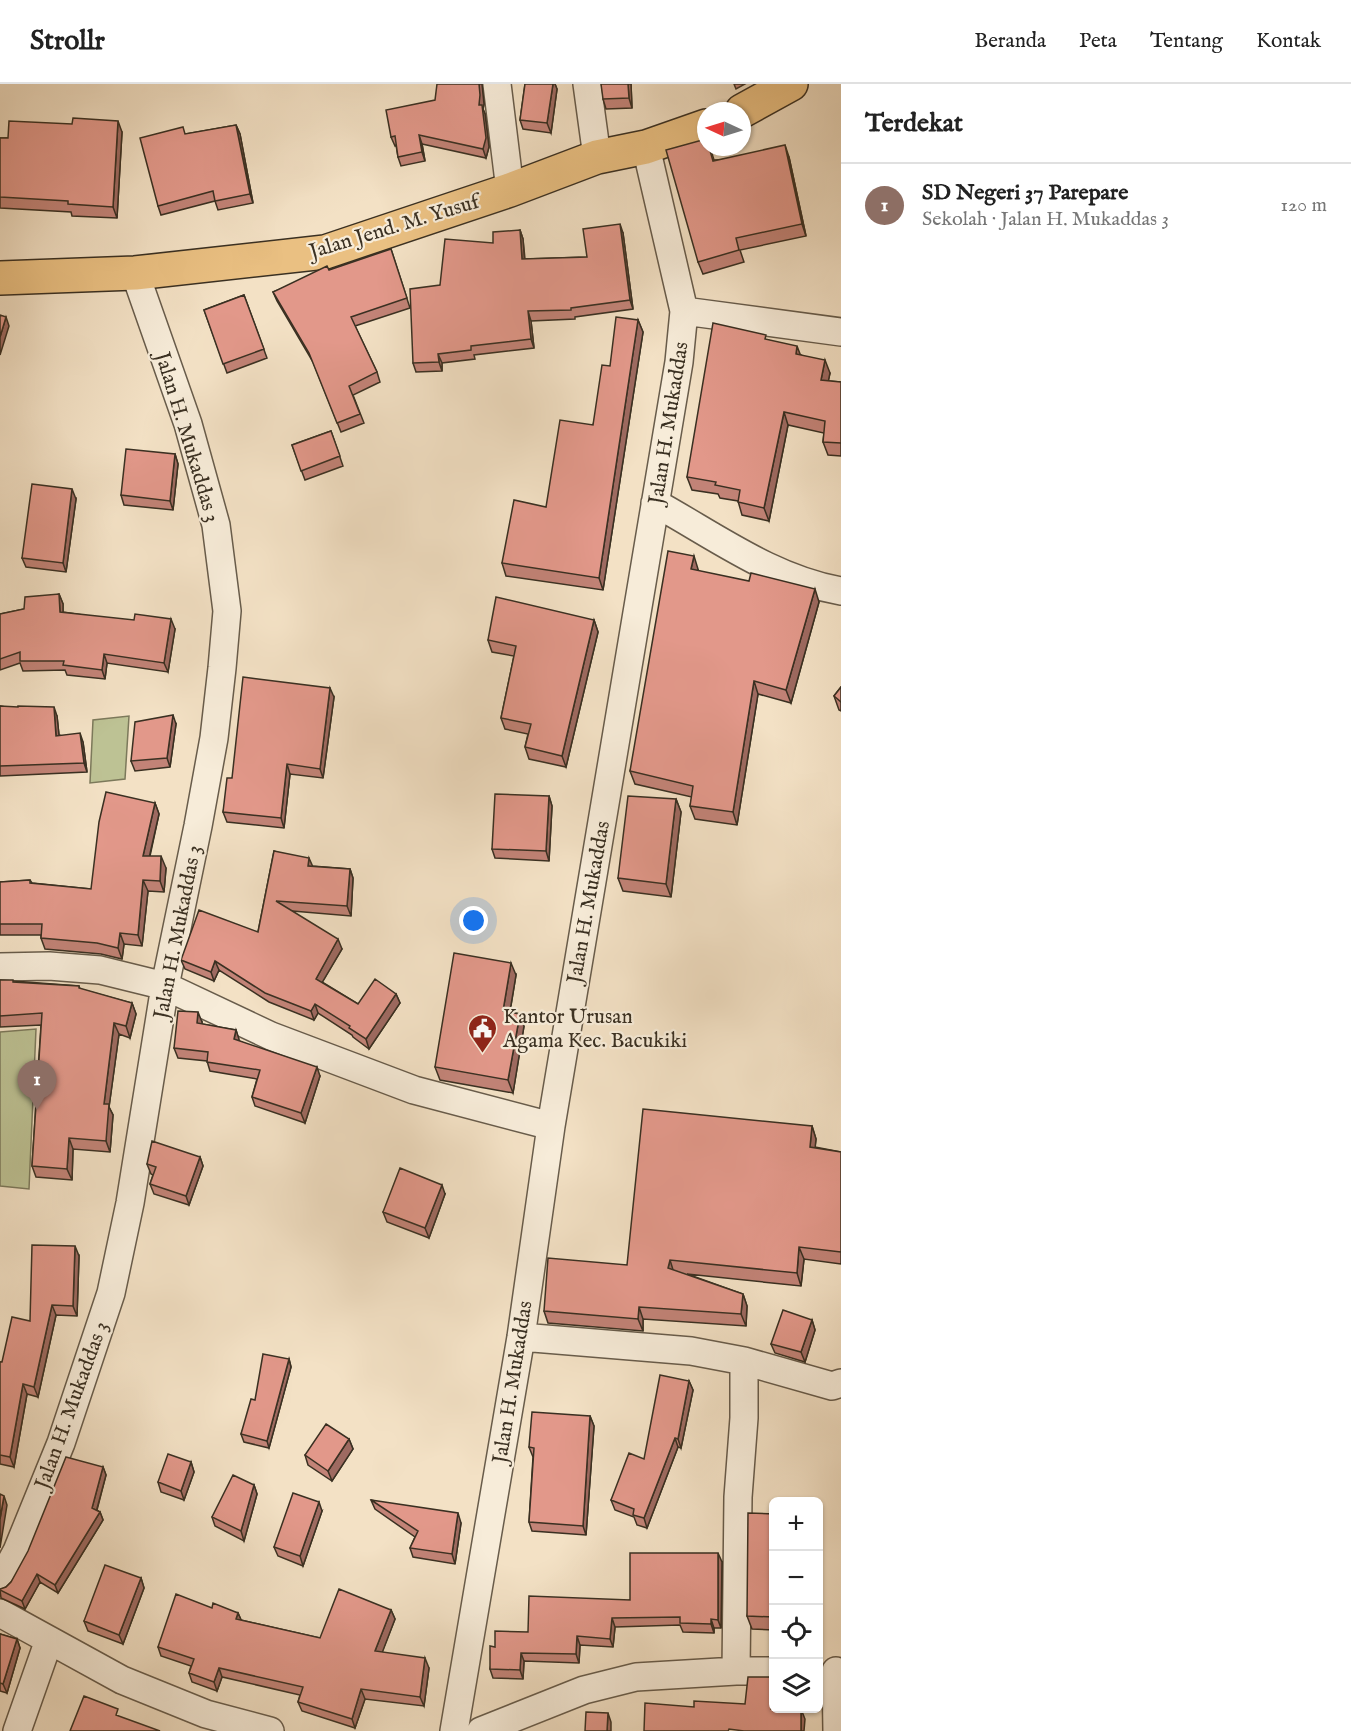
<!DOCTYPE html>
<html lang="id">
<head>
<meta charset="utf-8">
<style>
  body { margin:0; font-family:"IM FELL English",serif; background:#f6f6f6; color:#222 }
  .controls { position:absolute; right:18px; bottom:18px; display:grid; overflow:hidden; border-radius:9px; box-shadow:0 2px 4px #0004 }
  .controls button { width:54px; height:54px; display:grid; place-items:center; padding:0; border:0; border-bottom:2px solid #e0e0e0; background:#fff; color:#222; font:30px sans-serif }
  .compass { position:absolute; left:697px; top:18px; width:54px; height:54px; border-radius:50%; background:#fff; box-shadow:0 2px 4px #0004; rotate:274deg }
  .you { position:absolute; left:474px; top:837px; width:21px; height:21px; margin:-15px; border:4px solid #fff; border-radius:50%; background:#1a73e8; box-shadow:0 0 0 9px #1a73e833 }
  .badge { display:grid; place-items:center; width:39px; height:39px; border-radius:50%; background:#8f2418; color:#fff; font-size:20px; font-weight:700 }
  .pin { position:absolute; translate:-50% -50px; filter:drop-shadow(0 2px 3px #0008) }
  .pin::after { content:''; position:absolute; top:32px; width:21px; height:18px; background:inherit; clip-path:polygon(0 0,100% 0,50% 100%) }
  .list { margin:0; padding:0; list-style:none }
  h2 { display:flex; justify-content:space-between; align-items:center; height:78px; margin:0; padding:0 24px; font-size:26px }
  h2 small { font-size:20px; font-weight:400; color:#767676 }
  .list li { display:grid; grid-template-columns:39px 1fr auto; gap:18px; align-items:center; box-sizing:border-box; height:84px; padding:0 24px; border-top:2px solid #e0e0e0 }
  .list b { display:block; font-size:22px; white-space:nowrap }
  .list p { margin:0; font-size:20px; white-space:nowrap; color:#767676 }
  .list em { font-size:20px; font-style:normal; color:#767676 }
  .icon { flex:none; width:33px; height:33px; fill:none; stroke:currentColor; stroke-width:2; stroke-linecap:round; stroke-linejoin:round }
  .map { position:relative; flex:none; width:841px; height:1647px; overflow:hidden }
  header { display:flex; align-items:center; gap:36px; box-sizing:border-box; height:84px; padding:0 30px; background:#fff; border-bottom:2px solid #e0e0e0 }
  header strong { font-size:28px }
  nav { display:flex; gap:33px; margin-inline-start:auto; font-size:21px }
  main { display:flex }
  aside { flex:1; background:#fff }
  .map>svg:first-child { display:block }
</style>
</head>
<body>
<header>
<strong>Strollr</strong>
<nav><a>Beranda</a><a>Peta</a><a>Tentang</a><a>Kontak</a></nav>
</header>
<main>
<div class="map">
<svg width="841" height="1647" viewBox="0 0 841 1647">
  <rect width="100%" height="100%" fill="#f3e1c5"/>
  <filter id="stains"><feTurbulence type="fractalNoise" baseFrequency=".00333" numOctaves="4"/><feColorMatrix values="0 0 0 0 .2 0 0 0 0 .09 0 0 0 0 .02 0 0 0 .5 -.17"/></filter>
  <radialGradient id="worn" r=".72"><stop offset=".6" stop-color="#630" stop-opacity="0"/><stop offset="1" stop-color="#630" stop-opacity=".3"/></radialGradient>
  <!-- green -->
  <path fill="#bdc294" stroke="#7c795b" stroke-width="1.5" d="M 129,632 L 125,695 L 90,699 L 93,636 Z
    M 36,945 L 29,1105 L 0,1102 L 0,948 Z"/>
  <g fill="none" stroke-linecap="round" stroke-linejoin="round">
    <defs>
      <path id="minor" d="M 497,0 L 510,106
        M 587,0 L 597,73
        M 684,227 L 841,248
        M 655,419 C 715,452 772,495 841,507
        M 0,883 L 49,882 L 100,886 L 165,902 L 271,952 L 414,1006 L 551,1042
        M 521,1253 L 691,1267 L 744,1277 L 832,1302 L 841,1299
        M 0,1498 L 17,1467 L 61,1359 L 111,1209 L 130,1119 L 165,902 L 198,742 L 214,654 L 222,584 L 227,527 L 216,441 L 188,340 L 135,189
        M 0,1529 L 122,1596 L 206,1630 L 270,1647
        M 736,1587 L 738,1413 L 744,1334 L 744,1277
        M 836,1587 L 837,1647
        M 17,1647 L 49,1556
        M 454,1647 L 521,1253 L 551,1042 L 679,278 L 684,227 L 646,63
        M 481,1647 L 584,1606 L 636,1593 L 736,1587 L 774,1587"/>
      <path id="highway" d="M 742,27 L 791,0
        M 0,194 L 135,189 L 325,168 L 510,106 L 597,73 L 646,63 L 706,42"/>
    </defs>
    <!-- minor casing -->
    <use href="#minor" stroke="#685c4b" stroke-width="30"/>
    <!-- highway casing -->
    <use href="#highway" stroke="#3a3022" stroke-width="36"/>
    <!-- minor -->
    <use href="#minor" stroke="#f7ecd9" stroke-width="27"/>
    <!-- highway -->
    <use href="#highway" stroke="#eac082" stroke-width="33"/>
  </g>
  <!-- wall -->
  <path fill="#c28377" stroke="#3a3022" stroke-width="1.5" d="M 525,0 L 555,0 L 557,5 L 551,49 L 523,45 L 520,36 Z
    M 631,0 L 632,24 L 606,25 L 603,15 Z
    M 734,0 L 745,0 L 736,5 Z
    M 481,1 L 484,20 L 483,25 L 485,30 L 489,63 L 486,74 L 422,60 L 425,77 L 401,82 L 398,73 L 396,61 L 395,62 L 391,53 Z
    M 236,41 L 240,50 L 253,119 L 218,126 L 215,117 L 161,131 L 158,122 L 186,50 Z
    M 122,48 L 117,134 L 72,132 L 71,128 L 0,124 L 0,54 L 8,54 Z
    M 706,63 L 710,63 L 714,76 L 789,73 L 806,152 L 740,166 L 744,178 L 703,190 L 698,178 Z
    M 520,146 L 523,155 L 525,175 L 587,173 L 623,149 L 633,225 L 575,233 L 575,235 L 531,237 L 534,264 L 474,271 L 475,275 L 442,279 L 442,287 L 416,288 L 413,279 L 440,201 L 493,159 Z
    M 391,165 L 410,224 L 355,242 L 377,288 L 380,298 L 353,311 L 364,339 L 341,348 L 313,278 L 277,217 L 273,208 L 329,186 Z
    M 244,211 L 267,274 L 227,289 L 204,226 Z
    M 638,236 L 643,248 L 603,506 L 506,492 L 502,479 L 546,423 L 593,341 L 610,282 Z
    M 768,256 L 801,271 L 830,289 L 828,297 L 841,298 L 841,372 L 828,371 L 823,358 L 824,349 L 788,341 L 769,437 L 742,431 L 738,417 L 720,414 L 718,410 L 692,406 L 687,393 Z
    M 331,347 L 343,382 L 305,396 L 292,361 Z
    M 175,370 L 178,380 L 173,426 L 124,421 L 121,411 Z
    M 76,415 L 66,488 L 26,483 L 22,474 Z
    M 698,485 L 698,487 L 819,518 L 791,619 L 758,610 L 737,741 L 695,735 L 690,722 L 692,713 L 635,700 L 630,687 Z
    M 59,510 L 63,520 L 63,528 L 175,545 L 168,588 L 107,579 L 105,595 L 67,591 L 65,586 L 23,587 L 20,579 L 0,586 L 0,530 L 24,525 Z
    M 594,536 L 598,548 L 566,683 L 529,675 L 525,663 L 528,650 L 505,645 L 501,634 L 514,572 L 492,568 L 488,556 Z
    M 841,603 L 841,627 L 839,626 L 834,612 Z
    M 334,613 L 323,694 L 290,690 L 284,744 L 227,738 L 223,728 L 232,694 Z
    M 0,622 L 57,632 L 59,651 L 83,658 L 87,688 L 0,692 Z
    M 176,640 L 170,683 L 135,687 L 131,677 Z
    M 549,712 L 552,722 L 549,777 L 495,774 L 492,765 Z
    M 676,715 L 681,728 L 671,813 L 623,807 L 618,794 Z
    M 155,719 L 159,730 L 150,772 L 166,784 L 164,808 L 148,807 L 142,862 L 124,860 L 122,875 L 101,870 L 45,865 L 41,854 L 41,851 L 0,851 L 0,798 L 30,796 L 32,799 L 91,805 Z
    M 274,767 L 312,782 L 350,785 L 353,794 L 351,832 L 292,827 L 342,865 L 322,898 L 358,920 L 396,910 L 400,919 L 369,965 L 353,953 L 352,951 L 318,929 L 314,936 L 269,918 L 219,886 L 214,897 L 185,885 L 181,876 L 258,848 Z
    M 516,891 L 510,928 L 520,930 L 524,942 L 513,1009 L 440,996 L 435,983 Z
    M 0,896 L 79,902 L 80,905 L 132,919 L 136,930 L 130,954 L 119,950 L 109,1023 L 113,1031 L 110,1068 L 73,1065 L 72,1096 L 36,1093 L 32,1082 L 41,941 L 0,943 Z
    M 202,938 L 202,940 L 236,946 L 239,957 L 320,992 L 305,1039 L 255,1022 L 252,1013 L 257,995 L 210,987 L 207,977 L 178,974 L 174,964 Z
    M 812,1042 L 816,1055 L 815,1063 L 841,1068 L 841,1180 L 804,1175 L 801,1202 L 687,1190 L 743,1210 L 747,1222 L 746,1242 L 643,1235 L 643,1247 L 548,1239 L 544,1227 L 627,1181 Z
    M 200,1073 L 203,1082 L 189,1121 L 154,1110 L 150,1100 L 153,1091 L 151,1090 L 147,1080 Z
    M 445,1110 L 429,1154 L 387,1138 L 383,1128 Z
    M 79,1172 L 77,1232 L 56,1231 L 38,1313 L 27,1310 L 14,1383 L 0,1380 L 0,1278 L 2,1278 L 30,1237 Z
    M 812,1236 L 815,1246 L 805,1278 L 775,1269 L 771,1260 Z
    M 289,1275 L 291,1283 L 269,1364 L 244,1358 L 241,1350 L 255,1316 Z
    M 689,1297 L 693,1306 L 681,1364 L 678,1363 L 647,1444 L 637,1441 L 634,1433 L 615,1426 L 611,1416 L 644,1375 Z
    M 590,1332 L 594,1342 L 586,1451 L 532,1447 L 529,1438 L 533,1373 L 529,1363 Z
    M 349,1355 L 353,1365 L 332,1397 L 308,1381 L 305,1371 Z
    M 191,1378 L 194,1388 L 184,1416 L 161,1408 L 158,1398 Z
    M 103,1383 L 106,1391 L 97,1426 L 100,1428 L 103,1436 L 58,1509 L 40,1498 L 25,1525 L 1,1514 L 0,1506 L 6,1503 L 11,1498 Z
    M 254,1401 L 257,1410 L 244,1457 L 215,1442 L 212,1433 Z
    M 371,1416 L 461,1439 L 455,1480 L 413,1473 L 410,1464 L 415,1453 L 375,1425 Z
    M 322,1427 L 303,1482 L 278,1472 L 274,1463 Z
    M 774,1430 L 774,1546 L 752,1545 L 747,1532 Z
    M 722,1478 L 721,1544 L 714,1544 L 714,1549 L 683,1548 L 680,1541 L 615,1543 L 613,1563 L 580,1561 L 579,1579 L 524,1577 L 523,1595 L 493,1594 L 490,1585 L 495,1563 L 528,1548 L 630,1516 Z
    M 141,1494 L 144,1504 L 123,1560 L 88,1547 L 84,1537 Z
    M 212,1524 L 238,1529 L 241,1536 L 320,1554 L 391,1526 L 395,1535 L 382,1568 L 429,1584 L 424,1622 L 365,1615 L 355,1644 L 302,1627 L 298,1618 L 300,1611 L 222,1593 L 217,1607 L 192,1598 L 189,1589 L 191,1582 L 161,1572 L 158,1563 Z
    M 0,1550 L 17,1555 L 20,1564 L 7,1609 L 0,1607 Z"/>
  <!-- shaded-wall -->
  <path fill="#9e6a61" stroke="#3a3022" stroke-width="1.5" d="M 479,0 L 482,0 L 484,20 L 483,25 L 485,30 L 489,63 L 486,74 L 483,65 L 479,21 Z
    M 553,0 L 555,0 L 557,5 L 551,49 L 547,39 Z
    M 628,0 L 631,0 L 632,24 L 629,14 Z
    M 118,37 L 122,48 L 117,134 L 113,123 Z
    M 236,41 L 240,50 L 253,119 L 250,110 Z
    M 419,51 L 422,60 L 425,77 L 422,68 Z
    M 785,61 L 789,73 L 806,152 L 802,140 Z
    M 620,140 L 623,149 L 633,225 L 630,216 Z
    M 520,146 L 523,155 L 525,184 L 522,175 Z
    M 528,227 L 531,237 L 534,264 L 531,255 Z
    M 6,233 L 9,242 L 0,271 L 0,253 Z
    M 638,236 L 643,248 L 603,506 L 599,494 Z
    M 797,262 L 802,275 L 796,270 Z
    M 438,270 L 442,279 L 442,287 L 439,278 Z
    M 825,276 L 830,289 L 826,309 L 821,296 Z
    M 784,328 L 788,341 L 769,437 L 764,424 Z
    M 175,370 L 178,380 L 173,426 L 170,417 Z
    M 72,405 L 76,415 L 66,488 L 63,479 Z
    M 694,472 L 698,485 L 696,499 L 691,485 Z
    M 815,505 L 819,518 L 791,619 L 786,606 Z
    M 59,510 L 63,520 L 63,537 L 60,528 Z
    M 171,535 L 175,545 L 168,588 L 164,579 Z
    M 594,536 L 598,548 L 566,683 L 562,672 Z
    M 104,570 L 107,579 L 105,595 L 102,586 Z
    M 754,597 L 758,610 L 737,741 L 733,728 Z
    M 330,604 L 334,613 L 323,694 L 320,685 Z
    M 54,623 L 57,632 L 60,661 L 56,652 Z
    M 173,631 L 176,640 L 170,683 L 167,674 Z
    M 80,649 L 83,658 L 87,688 L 84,679 Z
    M 287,680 L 290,690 L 284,744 L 281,734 Z
    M 549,712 L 552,722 L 549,777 L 546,767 Z
    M 676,715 L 681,728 L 671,813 L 666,800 Z
    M 155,719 L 159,730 L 147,783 L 143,772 Z
    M 161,772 L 166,784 L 164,808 L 160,797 Z
    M 309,774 L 313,783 L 308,782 Z
    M 350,785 L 353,794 L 351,832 L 347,822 Z
    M 143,796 L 148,807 L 142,862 L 138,851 Z
    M 120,849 L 124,860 L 122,875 L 118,864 Z
    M 338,855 L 342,865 L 319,904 L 316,895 Z
    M 215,877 L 219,886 L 214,897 L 211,888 Z
    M 511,879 L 516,891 L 508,939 L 503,927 Z
    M 396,910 L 400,919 L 369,965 L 366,955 Z
    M 132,919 L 136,930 L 130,954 L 126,942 Z
    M 315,920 L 318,929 L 314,936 L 311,927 Z
    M 198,928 L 202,938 L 201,948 L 197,939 Z
    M 520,930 L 524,942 L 513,1009 L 508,996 Z
    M 114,939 L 119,950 L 109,1023 L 113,1031 L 110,1068 L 106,1057 L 104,1020 Z
    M 236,946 L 239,955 L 238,964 L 234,955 Z
    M 317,983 L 320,992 L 305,1039 L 301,1029 Z
    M 812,1042 L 816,1055 L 814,1075 L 810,1063 Z
    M 69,1054 L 73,1065 L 72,1096 L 67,1085 Z
    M 200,1073 L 203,1082 L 189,1121 L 186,1112 Z
    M 442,1101 L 445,1110 L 429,1154 L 425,1144 Z
    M 75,1162 L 79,1172 L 77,1232 L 73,1222 Z
    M 799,1163 L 804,1175 L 801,1202 L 797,1189 Z
    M 670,1176 L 674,1189 L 668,1184 Z
    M 743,1210 L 747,1222 L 746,1242 L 741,1230 Z
    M 52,1221 L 56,1231 L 38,1313 L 34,1303 Z
    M 639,1223 L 643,1235 L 643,1247 L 638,1235 Z
    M 812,1236 L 815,1246 L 805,1278 L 801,1268 Z
    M 289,1275 L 291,1283 L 269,1364 L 267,1357 Z
    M 689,1297 L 693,1306 L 681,1364 L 678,1355 Z
    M 23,1300 L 27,1310 L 14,1383 L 10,1373 Z
    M 590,1332 L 594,1342 L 586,1451 L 583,1442 Z
    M 675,1354 L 678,1363 L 647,1444 L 644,1434 Z
    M 349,1355 L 353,1365 L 332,1397 L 328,1387 Z
    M 191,1378 L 194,1388 L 184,1416 L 181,1407 Z
    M 103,1383 L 106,1391 L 95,1432 L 92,1424 Z
    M 254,1401 L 257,1410 L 244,1457 L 241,1447 Z
    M 4,1412 L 7,1421 L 0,1464 L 0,1435 Z
    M 319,1418 L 322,1427 L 303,1482 L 300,1472 Z
    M 100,1428 L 103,1436 L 58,1509 L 55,1501 Z
    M 458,1429 L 461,1439 L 455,1480 L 452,1470 Z
    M 718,1469 L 722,1478 L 721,1544 L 718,1536 Z
    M 37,1490 L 40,1498 L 25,1525 L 22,1517 Z
    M 141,1494 L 144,1504 L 123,1560 L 119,1551 Z
    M 391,1526 L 395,1535 L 379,1577 L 375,1567 Z
    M 238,1529 L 242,1538 L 236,1535 Z
    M 612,1534 L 615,1543 L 613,1563 L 610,1555 Z
    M 711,1535 L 714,1544 L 714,1549 L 711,1540 Z
    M 577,1552 L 580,1561 L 579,1579 L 576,1570 Z
    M 17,1555 L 20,1564 L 7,1609 L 3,1600 Z
    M 521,1569 L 524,1577 L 523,1595 L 520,1586 Z
    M 425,1574 L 429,1584 L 424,1622 L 420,1613 Z
    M 219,1584 L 222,1593 L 217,1607 L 214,1598 Z
    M 774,1599 L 774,1624 L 771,1625 Z
    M 361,1605 L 365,1615 L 355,1644 L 352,1635 Z
    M 801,1625 L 805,1635 L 804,1647 L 801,1647 Z
    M 608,1629 L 611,1638 L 611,1647 L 607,1647 Z"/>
  <!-- building -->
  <path fill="#e2988a" stroke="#3a3022" stroke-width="1.5" d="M 437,0 L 479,0 L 480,11 L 479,21 L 482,21 L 486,54 L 483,65 L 419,51 L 422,68 L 398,73 L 395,52 L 391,53 L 386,26 L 435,16 Z
    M 525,0 L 553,0 L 547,39 L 520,36 Z
    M 601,0 L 628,0 L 629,14 L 603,15 Z
    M 73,34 L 118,37 L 113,123 L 68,120 L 68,117 L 0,113 L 0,54 L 8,54 L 9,37 L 72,40 Z
    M 236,41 L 250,110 L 215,117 L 213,107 L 158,122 L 140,54 L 183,43 L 185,50 Z
    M 706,55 L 706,63 L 709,63 L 713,77 L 785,61 L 802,140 L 736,154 L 739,166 L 698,178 L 666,66 Z
    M 620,140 L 630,216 L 571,224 L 571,226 L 528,227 L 531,255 L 471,262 L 471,266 L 438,270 L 439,278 L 413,279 L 410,205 L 440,201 L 445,155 L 493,159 L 493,148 L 520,146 L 522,175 L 587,173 L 583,145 Z
    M 391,165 L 407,214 L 351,233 L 377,288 L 349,302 L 360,330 L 337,339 L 309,269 L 273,208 L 327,182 L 329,186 Z
    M 244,211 L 264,265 L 223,280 L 204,226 Z
    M 0,231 L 6,233 L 0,253 Z
    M 616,233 L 638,236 L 599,494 L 502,479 L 514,416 L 546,423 L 560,336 L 593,341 L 602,281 L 610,282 Z
    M 713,239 L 766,251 L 765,255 L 797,262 L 796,270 L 825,276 L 821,296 L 841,298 L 841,359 L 823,358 L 825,337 L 784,328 L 764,424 L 738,418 L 740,406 L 715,401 L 716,398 L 687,393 Z
    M 331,347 L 340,372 L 301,387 L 292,361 Z
    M 126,365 L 175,370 L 170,417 L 121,411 Z
    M 32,400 L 72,405 L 63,479 L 22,474 Z
    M 668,467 L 694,472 L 691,485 L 749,497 L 751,489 L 815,505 L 786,606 L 754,597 L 733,728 L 690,722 L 693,702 L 630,687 Z
    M 59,510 L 60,528 L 134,536 L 135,530 L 171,535 L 164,579 L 104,570 L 102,586 L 63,581 L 64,577 L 20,577 L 20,568 L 0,575 L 0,530 L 24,525 L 25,513 Z
    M 496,513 L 594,536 L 562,672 L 525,663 L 531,640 L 501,634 L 516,562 L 488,556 Z
    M 243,593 L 330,604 L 320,685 L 287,680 L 281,734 L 223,728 L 227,694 L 232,694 Z
    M 841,603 L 841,618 L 834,612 Z
    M 0,622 L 18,623 L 18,622 L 54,623 L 56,652 L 80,649 L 84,679 L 0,682 Z
    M 173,631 L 167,674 L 131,677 L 135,638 Z
    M 106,708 L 155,719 L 143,772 L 161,772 L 160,797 L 143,796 L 138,851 L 120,849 L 118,864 L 97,859 L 41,854 L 42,840 L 0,840 L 0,798 L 30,796 L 30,799 L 91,805 L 99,738 Z
    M 495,710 L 549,712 L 546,767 L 492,765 Z
    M 628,712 L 676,715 L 666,800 L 618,794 Z
    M 274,767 L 309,774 L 308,782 L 350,785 L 347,822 L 276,817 L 338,855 L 316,895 L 358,920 L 375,895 L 396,910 L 366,955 L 349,944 L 350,942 L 315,920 L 311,927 L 265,909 L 215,877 L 211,888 L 181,876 L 199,826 L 258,848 Z
    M 454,869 L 511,879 L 503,927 L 520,930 L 508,996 L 435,983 Z
    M 0,896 L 13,896 L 13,898 L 79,902 L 79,904 L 132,919 L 126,942 L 114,939 L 104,1020 L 109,1020 L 106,1057 L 69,1054 L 67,1085 L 32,1082 L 42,929 L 0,932 Z
    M 178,927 L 198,928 L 197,939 L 236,946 L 234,955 L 317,983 L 301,1029 L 252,1013 L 260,986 L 207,978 L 208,968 L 174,964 Z
    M 643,1025 L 812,1042 L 810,1063 L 841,1068 L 841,1168 L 799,1163 L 797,1189 L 670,1176 L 668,1184 L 743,1210 L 741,1230 L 639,1223 L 638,1235 L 544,1227 L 548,1174 L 627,1181 Z
    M 152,1057 L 200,1073 L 186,1112 L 150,1100 L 156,1083 L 147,1080 Z
    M 400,1084 L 442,1101 L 425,1144 L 383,1128 Z
    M 32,1161 L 75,1162 L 73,1222 L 52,1221 L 34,1303 L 23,1300 L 10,1373 L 0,1371 L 0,1278 L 2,1278 L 12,1233 L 30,1237 Z
    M 783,1226 L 812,1236 L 801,1268 L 771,1260 Z
    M 263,1270 L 289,1275 L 267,1357 L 241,1350 L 251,1315 L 255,1316 Z
    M 660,1291 L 689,1297 L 678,1355 L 675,1354 L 644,1434 L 633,1431 L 634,1425 L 611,1416 L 629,1369 L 644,1375 Z
    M 532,1328 L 590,1332 L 583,1442 L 529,1438 L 534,1364 L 529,1363 Z
    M 326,1340 L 349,1355 L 328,1387 L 305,1371 Z
    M 168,1370 L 191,1378 L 181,1407 L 158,1398 Z
    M 66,1373 L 103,1383 L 92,1424 L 100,1428 L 55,1501 L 37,1490 L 22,1517 L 0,1506 L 0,1505 L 6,1503 L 11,1498 L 28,1467 Z
    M 233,1391 L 254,1401 L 241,1447 L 212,1433 Z
    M 293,1409 L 319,1418 L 300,1472 L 274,1463 Z
    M 0,1410 L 4,1412 L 0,1435 Z
    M 371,1416 L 458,1429 L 452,1470 L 410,1464 L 418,1447 Z
    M 748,1429 L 774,1430 L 774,1533 L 747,1532 Z
    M 630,1469 L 718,1469 L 718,1536 L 711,1535 L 711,1540 L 680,1539 L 680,1533 L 612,1534 L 610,1555 L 577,1552 L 576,1570 L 521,1569 L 520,1586 L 490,1585 L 490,1562 L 495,1563 L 495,1547 L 528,1548 L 529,1512 L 630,1516 Z
    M 105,1481 L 141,1494 L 119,1551 L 84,1537 Z
    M 339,1505 L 391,1526 L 375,1567 L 425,1574 L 420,1613 L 361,1605 L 352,1635 L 298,1618 L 303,1603 L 219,1584 L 214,1598 L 189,1589 L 194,1575 L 158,1563 L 176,1510 L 212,1524 L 213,1519 L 238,1529 L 236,1535 L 320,1554 Z
    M 0,1550 L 17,1555 L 3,1600 L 0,1599 Z
    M 748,1593 L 774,1593 L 771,1625 L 801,1625 L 801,1647 L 744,1647 L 729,1645 L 728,1647 L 644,1647 L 645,1619 L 694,1623 L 694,1617 L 745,1620 Z
    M 84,1612 L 118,1625 L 116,1631 L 160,1647 L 70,1647 Z
    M 586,1628 L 608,1629 L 607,1647 L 585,1647 Z"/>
  <!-- icons -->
  <defs>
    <symbol id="civic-pin" viewBox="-11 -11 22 30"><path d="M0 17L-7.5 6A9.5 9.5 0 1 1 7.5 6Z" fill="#8f2418" stroke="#f7ecd9"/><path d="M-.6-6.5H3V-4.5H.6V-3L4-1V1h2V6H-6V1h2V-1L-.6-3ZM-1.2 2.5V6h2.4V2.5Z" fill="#fff"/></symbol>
  </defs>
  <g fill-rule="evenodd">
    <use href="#civic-pin" x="466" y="928" width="33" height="45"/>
  </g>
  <g text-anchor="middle" stroke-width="4.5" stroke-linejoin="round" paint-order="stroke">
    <!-- street labels -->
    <g font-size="21" fill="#3a3022" stroke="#f7ecd9">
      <text transform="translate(394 142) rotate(-17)" y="7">Jalan Jend. M. Yusuf</text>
      <text transform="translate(668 339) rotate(-81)" y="7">Jalan H. Mukaddas</text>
      <text transform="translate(188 353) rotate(73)" y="7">Jalan H. Mukaddas 3</text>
      <text transform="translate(588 818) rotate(-80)" y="7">Jalan H. Mukaddas</text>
      <text transform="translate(177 848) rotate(-79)" y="7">Jalan H. Mukaddas 3</text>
      <text transform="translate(512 1298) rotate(-81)" y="7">Jalan H. Mukaddas</text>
      <text transform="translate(71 1321) rotate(-70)" y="7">Jalan H. Mukaddas 3</text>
    </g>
    <!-- poi labels -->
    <g font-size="21" fill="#3a3022" stroke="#f7ecd9" text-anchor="start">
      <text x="503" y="939">Kantor Urusan<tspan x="503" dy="24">Agama Kec. Bacukiki</tspan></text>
    </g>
  </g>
  <rect width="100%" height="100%" filter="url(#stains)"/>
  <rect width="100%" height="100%" fill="url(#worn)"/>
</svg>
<div class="controls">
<button>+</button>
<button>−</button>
<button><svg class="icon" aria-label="locate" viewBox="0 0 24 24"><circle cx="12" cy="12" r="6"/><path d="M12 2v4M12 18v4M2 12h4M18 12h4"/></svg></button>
<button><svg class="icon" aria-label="layers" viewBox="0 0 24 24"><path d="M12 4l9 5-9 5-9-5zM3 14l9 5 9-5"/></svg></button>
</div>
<svg class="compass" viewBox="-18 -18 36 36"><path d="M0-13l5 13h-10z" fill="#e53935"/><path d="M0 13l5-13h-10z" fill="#767676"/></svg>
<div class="you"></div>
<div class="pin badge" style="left:37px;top:1026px;background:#8d6e63">1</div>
</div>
<aside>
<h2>Terdekat<small></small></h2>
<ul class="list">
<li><span class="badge" style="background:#8d6e63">1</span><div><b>SD Negeri 37 Parepare</b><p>Sekolah · Jalan H. Mukaddas 3</p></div><em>120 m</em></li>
</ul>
</aside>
</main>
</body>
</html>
